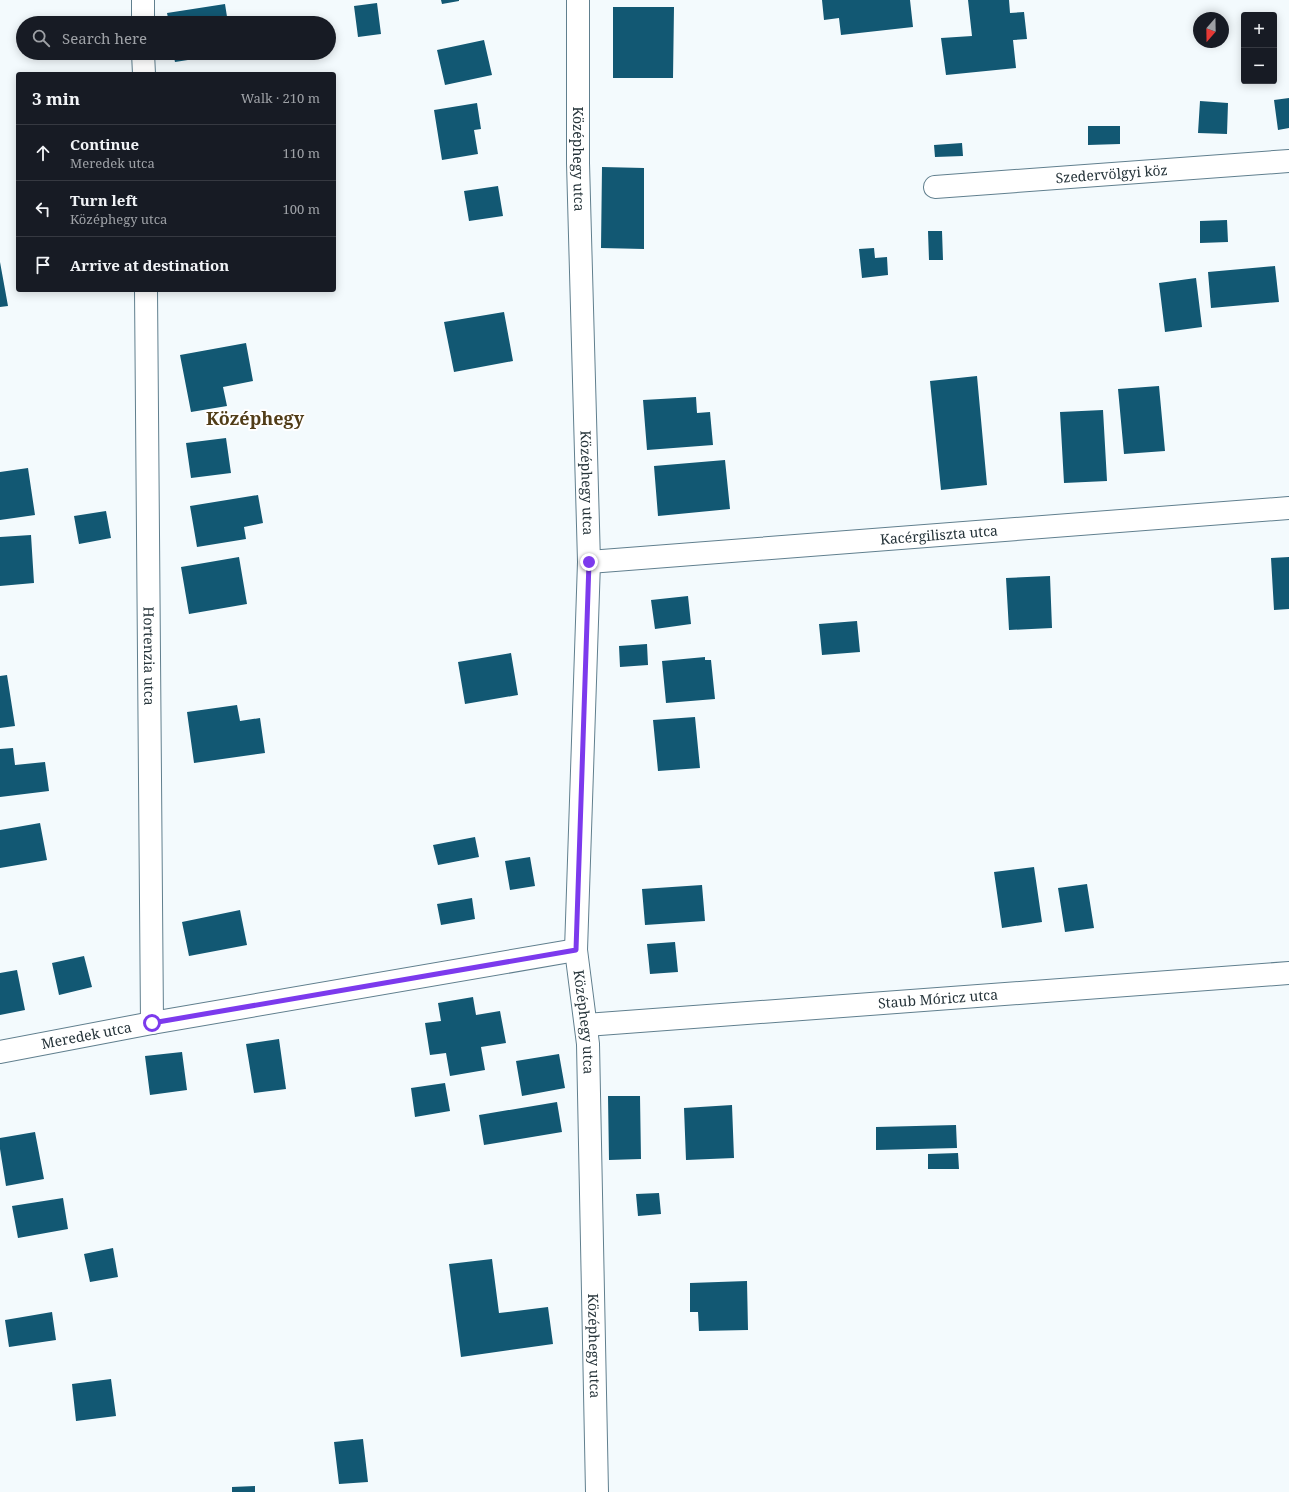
<!DOCTYPE html>
<html lang="en">
<head>
<meta charset="utf-8">
<style>
  body { margin:0; font-family:"Noto Serif",serif; background:#20242c; color:#f1f3f6 }
  .controls { position:absolute; right:12px; top:12px; display:grid; overflow:hidden; border-radius:4px; box-shadow:0 2px 10px #0003 }
  .controls button { width:36px; height:36px; display:grid; place-items:center; padding:0; border:0; border-bottom:1px solid #363941; background:#171b24; color:#f1f3f6; font:20px sans-serif }
  .compass { position:absolute; left:1193px; top:12px; width:36px; height:36px; border-radius:50%; background:#171b24; box-shadow:0 2px 10px #0003; rotate:200deg }
  .stop { position:absolute; width:12px; height:12px; margin:-9px; border:3px solid #7c3aed; border-radius:50%; background:#fff }
  .stop.end { background:#7c3aed; border-color:#fff; box-shadow:0 1px 4px #0008 }
  .list { margin:0; padding:0; list-style:none }
  h2 { display:flex; justify-content:space-between; align-items:center; height:52px; margin:0; padding:0 16px; font-size:17px }
  h2 small { font-size:13px; font-weight:400; color:#9ea1a6 }
  .list li { display:grid; grid-template-columns:26px 1fr auto; gap:12px; align-items:center; box-sizing:border-box; height:56px; padding:0 16px; border-top:1px solid #363941 }
  .list b { display:block; font-size:15px; white-space:nowrap }
  .list p { margin:0; font-size:13px; white-space:nowrap; color:#9ea1a6 }
  .list em { font-size:13px; font-style:normal; color:#9ea1a6 }
  .icon { flex:none; width:22px; height:22px; fill:none; stroke:currentColor; stroke-width:2; stroke-linecap:round; stroke-linejoin:round }
  .map { position:relative; flex:none; width:1289px; height:1492px; overflow:hidden }
  .search { position:absolute; background:#171b24; box-shadow:0 2px 10px #0003; left:16px; top:16px; width:320px; height:44px; display:flex; align-items:center; gap:10px; box-sizing:border-box; padding:0 14px; border-radius:22px; color:#9ea1a6; font-size:15px }
  .panel { position:absolute; background:#171b24; box-shadow:0 2px 10px #0003; left:16px; top:72px; width:320px; height:220px; border-radius:4px }
  .map>svg:first-child { display:block }
</style>
</head>
<body>
<div class="map">
<svg width="1289" height="1492" viewBox="0 0 1289 1492">
  <rect width="100%" height="100%" fill="#f3fafd"/>
  <!-- building -->
  <path fill="#125873" d="M 441,0 L 459,0 L 459,1 L 442,4 Z
    M 822,0 L 910,0 L 913,27 L 841,35 L 839,18 L 824,20 Z
    M 968,0 L 1009,0 L 1010,13 L 1024,12 L 1027,39 L 1013,40 L 1016,68 L 946,75 L 941,38 L 972,36 Z
    M 377,3 L 381,34 L 358,37 L 354,6 Z
    M 225,4 L 228,23 L 169,23 L 167,13 Z
    M 613,7 L 674,7 L 673,78 L 613,78 Z
    M 484,40 L 492,75 L 445,85 L 437,50 Z
    M 173,53 L 206,53 L 207,57 L 175,62 Z
    M 1289,98 L 1289,128 L 1278,130 L 1274,100 Z
    M 1200,101 L 1228,103 L 1227,134 L 1198,133 Z
    M 477,103 L 481,129 L 474,130 L 478,154 L 442,160 L 434,110 Z
    M 1088,126 L 1120,126 L 1120,144 L 1088,145 Z
    M 962,143 L 963,156 L 935,157 L 934,145 Z
    M 602,167 L 644,168 L 644,249 L 601,248 Z
    M 498,186 L 503,216 L 469,221 L 464,191 Z
    M 1227,220 L 1228,242 L 1200,243 L 1200,221 Z
    M 928,231 L 942,231 L 943,260 L 929,260 Z
    M 874,248 L 875,258 L 887,257 L 888,275 L 862,278 L 859,249 Z
    M 0,262 L 8,306 L 0,307 Z
    M 1275,266 L 1279,302 L 1211,308 L 1208,272 Z
    M 1196,278 L 1202,327 L 1165,332 L 1159,283 Z
    M 504,312 L 513,361 L 454,372 L 444,322 Z
    M 246,343 L 253,381 L 223,387 L 227,406 L 191,412 L 180,355 Z
    M 977,376 L 987,485 L 941,490 L 930,381 Z
    M 1159,386 L 1165,451 L 1124,454 L 1118,389 Z
    M 696,397 L 697,413 L 710,412 L 713,445 L 647,450 L 643,400 Z
    M 1103,410 L 1107,481 L 1064,483 L 1060,412 Z
    M 226,438 L 231,473 L 191,478 L 186,443 Z
    M 725,460 L 730,509 L 658,516 L 654,466 Z
    M 28,468 L 35,515 L 0,520 L 0,472 Z
    M 258,495 L 263,523 L 244,527 L 246,539 L 197,547 L 190,506 Z
    M 106,511 L 111,538 L 79,544 L 74,516 Z
    M 31,535 L 34,583 L 0,586 L 0,537 Z
    M 239,557 L 247,604 L 189,614 L 181,567 Z
    M 1289,557 L 1289,609 L 1274,610 L 1271,558 Z
    M 1050,576 L 1052,628 L 1009,630 L 1006,578 Z
    M 688,596 L 691,624 L 655,629 L 651,600 Z
    M 857,621 L 860,652 L 822,655 L 819,624 Z
    M 647,644 L 648,665 L 620,667 L 619,646 Z
    M 511,653 L 518,695 L 465,704 L 458,662 Z
    M 705,657 L 705,660 L 711,660 L 715,699 L 666,703 L 662,661 Z
    M 7,675 L 15,726 L 0,728 L 0,676 Z
    M 237,705 L 240,721 L 260,718 L 265,753 L 194,763 L 187,712 Z
    M 695,717 L 700,768 L 658,771 L 653,720 Z
    M 13,748 L 15,765 L 45,762 L 49,791 L 0,797 L 0,749 Z
    M 40,823 L 47,860 L 0,868 L 0,830 Z
    M 475,837 L 479,857 L 438,865 L 433,845 Z
    M 530,857 L 535,886 L 510,890 L 505,861 Z
    M 1034,867 L 1042,922 L 1002,928 L 994,872 Z
    M 1087,884 L 1094,928 L 1065,932 L 1058,888 Z
    M 702,885 L 705,921 L 645,925 L 642,889 Z
    M 472,898 L 475,919 L 441,925 L 437,904 Z
    M 240,910 L 247,945 L 189,956 L 182,922 Z
    M 675,942 L 678,972 L 650,974 L 647,944 Z
    M 84,956 L 92,987 L 59,995 L 52,963 Z
    M 17,970 L 25,1010 L 0,1015 L 0,973 Z
    M 473,997 L 476,1015 L 500,1011 L 506,1043 L 481,1047 L 485,1070 L 450,1076 L 446,1053 L 430,1055 L 425,1023 L 441,1021 L 438,1003 Z
    M 279,1039 L 286,1089 L 254,1093 L 246,1044 Z
    M 182,1052 L 187,1090 L 150,1095 L 145,1056 Z
    M 559,1054 L 565,1088 L 522,1096 L 516,1061 Z
    M 445,1083 L 450,1111 L 415,1117 L 411,1088 Z
    M 608,1096 L 640,1096 L 641,1159 L 609,1160 Z
    M 557,1102 L 562,1132 L 484,1145 L 479,1115 Z
    M 732,1105 L 734,1158 L 686,1160 L 684,1108 Z
    M 956,1125 L 957,1148 L 876,1150 L 876,1127 Z
    M 35,1132 L 44,1179 L 6,1186 L 0,1149 L 0,1138 Z
    M 958,1153 L 959,1169 L 928,1169 L 928,1154 Z
    M 659,1193 L 661,1214 L 638,1216 L 636,1194 Z
    M 63,1198 L 68,1229 L 18,1238 L 12,1206 Z
    M 113,1248 L 118,1277 L 90,1282 L 84,1254 Z
    M 492,1259 L 499,1313 L 548,1307 L 553,1344 L 461,1357 L 449,1264 Z
    M 747,1281 L 748,1330 L 699,1331 L 698,1312 L 690,1312 L 690,1283 Z
    M 52,1312 L 56,1340 L 9,1347 L 5,1320 Z
    M 111,1379 L 116,1416 L 76,1421 L 72,1384 Z
    M 363,1439 L 368,1482 L 339,1484 L 334,1442 Z
    M 255,1486 L 255,1492 L 232,1492 L 232,1487 Z"/>
  <g fill="none" stroke-linecap="round" stroke-linejoin="round">
    <defs>
      <g id="minor">
        <path d="M 143,0 L 143,23"/>
        <path id="s1" d="M 578,0 L 578,163 L 589,562 L 576,950 L 588,1044 L 597,1492"/>
        <path d="M 143,53 L 144,74"/>
        <path id="s2" d="M 935,187 L 1289,161"/>
        <path id="s3" d="M 146,290 L 152,1023"/>
        <path id="s4" d="M 589,562 L 1289,508"/>
        <path id="s5" d="M 586,1025 L 1289,973"/>
        <path id="s6" d="M 0,1052 L 152,1023 L 576,950"/>
      </g>
    </defs>
    <!-- minor casing -->
    <use href="#minor" stroke="#607f8e" stroke-width="24"/>
    <!-- minor -->
    <use href="#minor" stroke="#fff" stroke-width="22"/>
  </g>
  <g fill="none" stroke-linecap="round" stroke-linejoin="round">
    <!-- route -->
    <path stroke="#7c3aed" stroke-width="5" d="M 152,1023 L 576,950 L 589,562"/>
  </g>
  <g text-anchor="middle" stroke-width="4" stroke-linejoin="round" paint-order="stroke">
    <!-- street labels -->
    <g font-size="14" fill="#26343a" stroke="#fff">
      <text dy="5" stroke="none"><textPath href="#s1" startOffset="159">Középhegy utca</textPath></text>
      <text dy="5" stroke="none"><textPath href="#s2" startOffset="177">Szedervölgyi köz</textPath></text>
      <text dy="5" stroke="none"><textPath href="#s1" startOffset="483">Középhegy utca</textPath></text>
      <text dy="5" stroke="none"><textPath href="#s4" startOffset="351">Kacérgiliszta utca</textPath></text>
      <text dy="5" stroke="none"><textPath href="#s3" startOffset="366">Hortenzia utca</textPath></text>
      <text dy="5" stroke="none"><textPath href="#s5" startOffset="353">Staub Móricz utca</textPath></text>
      <text dy="5" stroke="none"><textPath href="#s1" startOffset="1023">Középhegy utca</textPath></text>
      <text dy="5" stroke="none"><textPath href="#s6" startOffset="88">Meredek utca</textPath></text>
      <text dy="5" stroke="none"><textPath href="#s1" startOffset="1347">Középhegy utca</textPath></text>
    </g>
    <!-- district labels -->
    <g font-size="18" font-weight="bold" fill="#513d18" stroke="#fff">
      <text x="255" y="425">Középhegy</text>
    </g>
  </g>
</svg>
<div class="controls">
<button>+</button>
<button>−</button>
</div>
<svg class="compass" viewBox="-18 -18 36 36"><path d="M0-13l5 13h-10z" fill="#e53935"/><path d="M0 13l5-13h-10z" fill="#9ea1a6"/></svg>
<div class="stop" style="left:152px;top:1023px"></div>
<div class="stop end" style="left:589px;top:562px"></div>
<div class="search"><svg class="icon" aria-label="search" viewBox="0 0 24 24"><circle cx="10" cy="10" r="6"/><path d="M15 15l6 6"/></svg>Search here</div>
<section class="panel">
<h2>3 min<small>Walk · 210 m</small></h2>
<ul class="list">
<li><svg class="icon" aria-label="ahead" viewBox="0 0 24 24"><path d="M12 20V5M6 11l6-6 6 6"/></svg><div><b>Continue</b><p>Meredek utca</p></div><em>110 m</em></li>
<li><svg class="icon" aria-label="left" viewBox="0 0 24 24"><path d="M17 20v-9H6M10 6l-5 5 5 5"/></svg><div><b>Turn left</b><p>Középhegy utca</p></div><em>100 m</em></li>
<li><svg class="icon" aria-label="arrive" viewBox="0 0 24 24"><path d="M6 21V4h12l-3 4 3 4H6"/></svg><div><b>Arrive at destination</b></div></li>
</ul>
</section>
</div>
</body>
</html>
